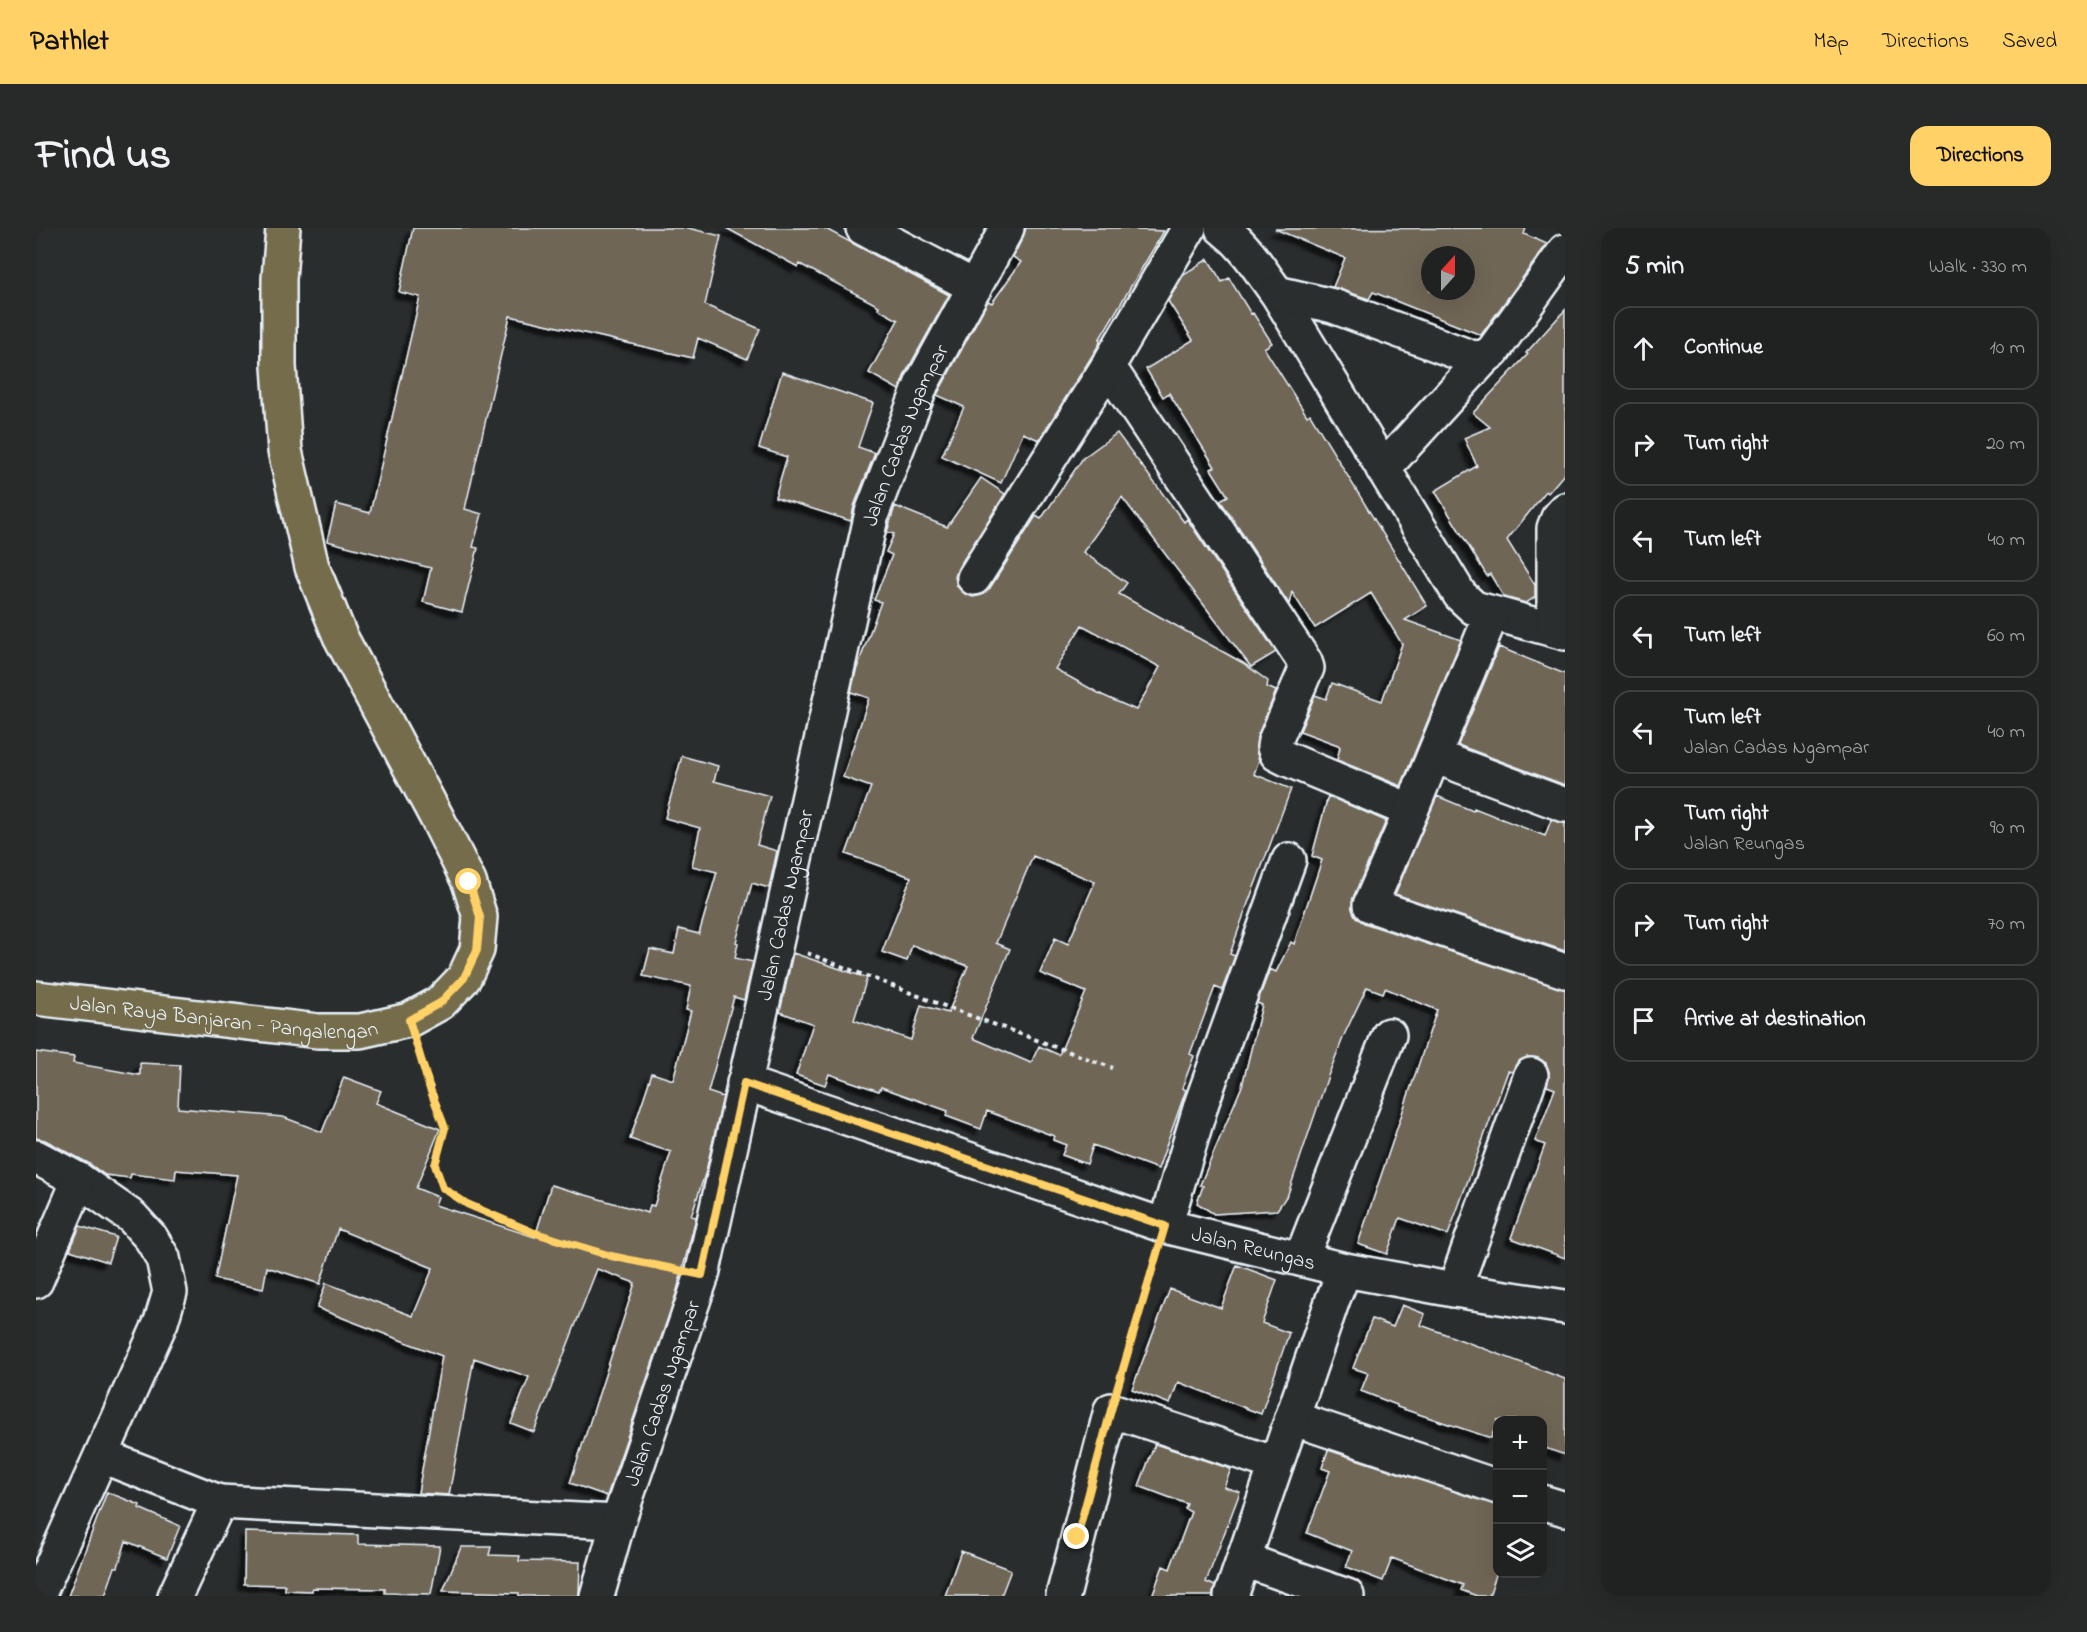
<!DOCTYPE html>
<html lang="en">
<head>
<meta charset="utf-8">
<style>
  body { margin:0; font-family:"Indie Flower",sans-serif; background:#282a2a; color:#f1f3f6 }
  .controls { position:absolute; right:18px; bottom:18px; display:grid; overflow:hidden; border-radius:12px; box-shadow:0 6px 24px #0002 }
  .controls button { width:54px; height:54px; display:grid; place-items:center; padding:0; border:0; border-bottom:2px solid #3d3f40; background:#202222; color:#f1f3f6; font:30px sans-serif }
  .compass { position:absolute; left:1385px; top:18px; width:54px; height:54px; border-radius:50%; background:#202222; box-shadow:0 6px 24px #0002; rotate:21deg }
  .stop { position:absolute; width:18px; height:18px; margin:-14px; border:4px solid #ffd166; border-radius:50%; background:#fff }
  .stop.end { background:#ffd166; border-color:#fff; box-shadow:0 2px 6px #0008 }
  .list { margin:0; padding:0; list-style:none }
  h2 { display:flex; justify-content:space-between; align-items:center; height:78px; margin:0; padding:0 24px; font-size:26px }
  h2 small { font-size:20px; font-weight:400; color:#a2a4a5 }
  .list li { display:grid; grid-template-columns:39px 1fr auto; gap:18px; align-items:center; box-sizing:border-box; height:84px; margin:0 12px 12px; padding:0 12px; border:2px solid #3d3f40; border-radius:18px }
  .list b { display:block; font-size:22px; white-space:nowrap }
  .list p { margin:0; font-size:20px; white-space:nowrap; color:#a2a4a5 }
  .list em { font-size:20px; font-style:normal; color:#a2a4a5 }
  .icon { flex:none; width:33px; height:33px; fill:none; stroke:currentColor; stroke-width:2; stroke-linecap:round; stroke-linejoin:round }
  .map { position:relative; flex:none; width:1529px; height:1368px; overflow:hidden; border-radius:18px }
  header { display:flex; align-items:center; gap:36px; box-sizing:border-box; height:84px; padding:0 30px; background:#ffd166; color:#111 }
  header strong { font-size:28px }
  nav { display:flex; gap:33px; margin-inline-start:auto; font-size:21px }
  .intro { display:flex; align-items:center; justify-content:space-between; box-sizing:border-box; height:144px; padding:0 36px }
  h1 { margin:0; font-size:42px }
  .button { padding:15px 27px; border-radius:18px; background:#ffd166; color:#111; font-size:21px; font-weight:700 }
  main { display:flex; gap:36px; padding:0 36px }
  aside { flex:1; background:#202222; border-radius:18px; box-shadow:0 6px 24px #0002 }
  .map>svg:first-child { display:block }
</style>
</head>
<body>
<header>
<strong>Pathlet</strong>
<nav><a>Map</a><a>Directions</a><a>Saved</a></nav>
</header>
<div class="intro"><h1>Find us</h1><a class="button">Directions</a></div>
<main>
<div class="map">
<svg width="1529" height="1368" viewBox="0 0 1529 1368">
  <defs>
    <filter id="shadow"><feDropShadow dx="-5.5" dy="5.5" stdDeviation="1.5" flood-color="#0009"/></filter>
  </defs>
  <rect width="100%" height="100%" fill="#2a2d2e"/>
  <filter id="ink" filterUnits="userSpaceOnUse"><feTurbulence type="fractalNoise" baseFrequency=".0167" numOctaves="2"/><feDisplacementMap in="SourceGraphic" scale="12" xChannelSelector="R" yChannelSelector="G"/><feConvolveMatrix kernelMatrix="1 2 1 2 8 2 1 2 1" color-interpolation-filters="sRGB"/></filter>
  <g filter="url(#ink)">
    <!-- building -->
    <path fill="#6f6656" stroke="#e8f1f8" stroke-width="1.5" fill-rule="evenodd" filter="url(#shadow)" d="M 377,0 L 652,0 L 685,8 L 669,77 L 724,101 L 711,131 L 662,110 L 657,130 L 474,88 L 429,281 L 446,286 L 437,319 L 442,320 L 426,384 L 387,374 L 395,340 L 291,313 L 300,276 L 334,285 L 384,69 L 363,64 Z
      M 690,0 L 788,0 L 913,67 L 869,146 L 863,162 L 833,145 L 862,92 L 842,81 L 843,78 L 764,36 L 762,39 Z
      M 990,0 L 1098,0 L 1101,2 L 1128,3 L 1063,112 L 1065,113 L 1056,128 L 1003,212 L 987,205 L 965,255 L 906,228 L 928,179 L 901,167 L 952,73 L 956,75 L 985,34 L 977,29 L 987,9 Z
      M 1490,0 L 1488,6 L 1511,16 L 1445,107 L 1337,64 L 1333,71 L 1297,59 L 1309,30 L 1239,1 ZM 1394,27 L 1430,27 L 1430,63 L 1394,63 Z
      M 1172,31 L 1186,54 L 1193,50 L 1215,86 L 1217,85 L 1236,115 L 1228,120 L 1271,188 L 1274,186 L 1391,378 L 1369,392 L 1425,412 L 1365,558 L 1301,532 L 1304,519 L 1302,517 L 1264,503 L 1279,467 L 1290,471 L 1296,455 L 1346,473 L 1366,416 L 1335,365 L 1279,400 L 1256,364 L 1253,376 L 1184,272 L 1192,268 L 1175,241 L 1179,239 L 1133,165 L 1127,169 L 1110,141 L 1157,112 L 1132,73 L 1148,46 Z
      M 1529,82 L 1529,245 L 1512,265 L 1510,263 L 1471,312 L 1499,357 L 1499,369 L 1490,375 L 1468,369 L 1454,346 L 1451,348 L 1399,263 L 1441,238 L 1428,210 L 1454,199 L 1437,185 L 1492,126 L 1490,125 Z
      M 746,144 L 837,175 L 822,219 L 839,225 L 818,278 L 815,293 L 739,269 L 751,229 L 723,220 Z
      M 1081,205 L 1148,294 L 1151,291 L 1240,424 L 1215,439 L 1086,269 L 1047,324 L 1091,355 L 1083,366 L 1207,435 L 1232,453 L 1231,459 L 1240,463 L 1221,510 L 1221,526 L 1223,532 L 1218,546 L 1255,561 L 1208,686 L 1194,726 L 1199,728 L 1186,762 L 1179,759 L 1154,826 L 1158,828 L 1146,860 L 1150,862 L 1122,941 L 1057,917 L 1051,936 L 1026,927 L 1030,917 L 1017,912 L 1018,908 L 951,883 L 945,901 L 910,888 L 912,883 L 845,859 L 843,863 L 793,846 L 789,857 L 760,847 L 777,796 L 744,784 L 757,725 L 831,750 L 818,792 L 875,812 L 885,777 L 912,785 L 932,738 L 876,717 L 871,733 L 846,724 L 875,649 L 810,626 L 835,559 L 807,549 L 833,470 L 815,464 L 820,443 L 845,374 L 838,372 L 856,327 L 850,324 L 858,306 L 851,304 L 859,278 L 911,299 L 945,250 L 969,266 L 922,340 L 919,349 L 921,358 L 928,365 L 937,369 L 946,367 L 954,360 L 1000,288 L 1005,291 L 1047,230 ZM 1046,397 L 1124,439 L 1100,482 L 1066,467 L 1019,441 ZM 997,628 L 1059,654 L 1032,716 L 1019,710 L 1004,745 L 1050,764 L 1023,827 L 1003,818 L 995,835 L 937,810 L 974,721 L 960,715 Z
      M 1463,419 L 1529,446 L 1529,557 L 1422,517 Z
      M 646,528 L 682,538 L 678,553 L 734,568 L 721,617 L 741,623 L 733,660 L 716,655 L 700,714 L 702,715 L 699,730 L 717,734 L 708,772 L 698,769 L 672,864 L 687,869 L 670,943 L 655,988 L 660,989 L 659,994 L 640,1066 L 571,1268 L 534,1255 L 599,1055 L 561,1041 L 498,1204 L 475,1195 L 493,1149 L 438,1130 L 413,1267 L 382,1265 L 406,1128 L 281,1080 L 290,1055 L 377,1088 L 397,1040 L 302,1001 L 284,1056 L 231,1039 L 227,1061 L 179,1051 L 201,947 L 140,942 L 139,951 L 95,946 L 94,950 L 69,947 L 52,935 L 9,912 L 0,910 L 0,824 L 38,829 L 37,835 L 104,847 L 104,835 L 144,837 L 142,880 L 247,889 L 286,904 L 308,849 L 345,863 L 340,875 L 404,901 L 380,960 L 402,969 L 399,977 L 499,1009 L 515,957 L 612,985 L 614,977 L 618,978 L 635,924 L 594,911 L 616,845 L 637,852 L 655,783 L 650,782 L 655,758 L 607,748 L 614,721 L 638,726 L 643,701 L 663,706 L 681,644 L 656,638 L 664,600 L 629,590 Z
      M 1292,568 L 1350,593 L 1317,670 L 1316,680 L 1320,689 L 1328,695 L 1529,761 L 1529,1030 L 1475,1010 L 1509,917 L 1499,913 L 1519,861 L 1511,858 L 1513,844 L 1510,835 L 1502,830 L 1492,829 L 1482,833 L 1476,844 L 1472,843 L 1412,1007 L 1364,990 L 1351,1026 L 1322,1016 L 1401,782 L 1349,760 L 1347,765 L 1331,759 L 1309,805 L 1292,848 L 1252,966 L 1241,982 L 1178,986 L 1161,975 L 1167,958 L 1164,957 L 1206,858 L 1226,777 L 1221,775 L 1234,741 L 1240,744 L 1255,714 L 1258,716 L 1286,632 L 1276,628 Z
      M 1401,568 L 1437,583 L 1438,580 L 1509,608 L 1515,592 L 1529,595 L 1529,723 L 1359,666 Z
      M 44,998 L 80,1009 L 72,1034 L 34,1022 Z
      M 1201,1037 L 1241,1052 L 1226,1095 L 1253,1105 L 1225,1186 L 1142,1154 L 1134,1176 L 1096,1161 L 1134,1061 L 1185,1080 Z
      M 1366,1077 L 1389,1086 L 1385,1097 L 1529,1151 L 1529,1227 L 1506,1219 L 1506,1192 L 1461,1192 L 1461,1202 L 1459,1200 L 1455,1210 L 1361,1179 L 1361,1177 L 1325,1163 L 1332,1145 L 1317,1140 L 1336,1091 L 1357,1099 Z
      M 1119,1216 L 1195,1241 L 1188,1259 L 1204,1264 L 1170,1354 L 1179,1358 L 1177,1368 L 1116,1368 L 1127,1338 L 1134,1341 L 1155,1284 L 1149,1281 L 1151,1276 L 1103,1258 Z
      M 1292,1222 L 1461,1277 L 1461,1344 L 1453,1368 L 1441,1368 L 1425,1362 L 1427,1357 L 1356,1330 L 1347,1353 L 1310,1339 L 1316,1323 L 1271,1305 L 1294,1243 L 1286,1240 Z
      M 71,1264 L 104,1277 L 103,1280 L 144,1298 L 131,1330 L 90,1313 L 82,1339 L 79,1339 L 69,1368 L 32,1368 Z
      M 209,1304 L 322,1307 L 322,1316 L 404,1318 L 395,1366 L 349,1365 L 349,1361 L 276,1360 L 276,1363 L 249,1362 L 249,1357 L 208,1356 Z
      M 425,1319 L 455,1319 L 453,1327 L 484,1328 L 483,1333 L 544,1334 L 543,1368 L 483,1368 L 483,1365 L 407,1363 Z
      M 925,1323 L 975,1342 L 965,1368 L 909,1368 Z"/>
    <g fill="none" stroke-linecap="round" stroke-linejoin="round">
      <defs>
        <g id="street">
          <path d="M 827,0 L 939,59"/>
          <path d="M 1186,0 C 1212,20 1222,40 1241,65 L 1424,367 L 1438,380 L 1529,405"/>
          <path d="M 1241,65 L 1297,78 L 1437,130 L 1449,129 L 1457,123 L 1529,23"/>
          <path d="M 1072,138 L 1269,434 L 1271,440 L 1268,446 L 1239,513 L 1238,519 L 1241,526 L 1251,531 L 1375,583"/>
          <path d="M 1347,241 L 1449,129"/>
          <path d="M 938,350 L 1072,138 L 1153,0"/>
          <path d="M 1456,385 L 1375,583 L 1334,677 L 1529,743"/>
          <path d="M 1518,401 L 1518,300 L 1522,290 L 1529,282"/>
          <path d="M 1398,528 L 1529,577"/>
          <path id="s1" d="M 708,855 L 1129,998 L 1309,1042 L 1418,1062 L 1529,1079"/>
          <path d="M 0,929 L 43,952 L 96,989 L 115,1010 L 127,1030 L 134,1064 L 125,1094 L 2,1368"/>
          <path d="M 1129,998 L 1166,874 L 1253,632"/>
          <path d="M 1265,1031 L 1353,807"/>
          <path d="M 0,1053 L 43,952"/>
          <path d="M 1418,1062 L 1495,847"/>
          <path d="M 1256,1190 L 1462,1259"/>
          <path d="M 66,1228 L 183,1274"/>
          <path d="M 1506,1274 L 1529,1281"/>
          <path d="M 1208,1332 L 1311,1368"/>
          <path d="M 139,1368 L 183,1274 L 582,1294"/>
          <path id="s2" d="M 561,1368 L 582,1294 L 666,1047 L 836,285 L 886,155 L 971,0"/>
          <path d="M 1027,1368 L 1075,1182 L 1240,1236"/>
          <path d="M 1195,1368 L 1297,1071 L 1309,1042"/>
        </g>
        <g id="primary">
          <path id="s3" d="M 0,770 L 282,803 L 324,803 L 373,792 L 404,775 L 428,750 L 441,722 L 444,689 L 433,654 L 401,590 L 304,408 L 276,339 L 249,223 L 243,138 L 243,51 L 247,0"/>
        </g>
      </defs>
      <!-- street casing -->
      <use href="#street" stroke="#e8f1f8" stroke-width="38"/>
      <!-- primary casing -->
      <use href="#primary" stroke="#e8f1f8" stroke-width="38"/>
      <!-- path -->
      <path stroke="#e8f1f8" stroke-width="4" stroke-dasharray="4.5 4.5" stroke-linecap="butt" d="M 771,725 L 919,782 L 1077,840
        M 383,823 L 409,900 L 399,937 L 407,960 L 431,976 L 496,1004 L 575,1028 L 633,1040
        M 1084,1150 L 1119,1030"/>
      <!-- street -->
      <use href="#street" stroke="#2a2d2e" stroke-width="33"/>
      <!-- primary -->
      <use href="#primary" stroke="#746c4b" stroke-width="33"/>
    </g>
  </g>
  <g fill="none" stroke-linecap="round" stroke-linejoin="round" filter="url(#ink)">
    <!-- route -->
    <path stroke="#ffd166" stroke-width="8" d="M 433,654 L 444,689 L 441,722 L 428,750 L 404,775 L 373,792 L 394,861 L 409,900 L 399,937 L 407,960 L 431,976 L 496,1004 L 575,1028 L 666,1047 L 708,855 L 1129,998 L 1075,1182 L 1041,1309"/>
  </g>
  <g text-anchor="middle" stroke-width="4.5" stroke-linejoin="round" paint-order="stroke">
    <!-- street labels -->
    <g font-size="21" fill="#e8f1f8" stroke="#2a2d2e">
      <text dy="7" stroke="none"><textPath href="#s2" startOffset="1203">Jalan Cadas Ngampar</textPath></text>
      <text dy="7" stroke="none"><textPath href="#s2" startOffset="717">Jalan Cadas Ngampar</textPath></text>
      <text dy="7" stroke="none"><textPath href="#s3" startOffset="189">Jalan Raya Banjaran - Pangalengan</textPath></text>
      <text dy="7" stroke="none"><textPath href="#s1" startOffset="536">Jalan Reungas</textPath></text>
      <text dy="7" stroke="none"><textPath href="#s2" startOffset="213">Jalan Cadas Ngampar</textPath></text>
    </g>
  </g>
</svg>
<div class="controls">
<button>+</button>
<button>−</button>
<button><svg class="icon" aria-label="layers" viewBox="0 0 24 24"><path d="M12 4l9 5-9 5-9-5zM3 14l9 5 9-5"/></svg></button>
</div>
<svg class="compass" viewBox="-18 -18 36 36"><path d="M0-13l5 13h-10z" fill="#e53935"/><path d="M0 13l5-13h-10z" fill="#a2a4a5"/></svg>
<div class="stop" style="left:433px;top:654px"></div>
<div class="stop end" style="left:1041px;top:1309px"></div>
</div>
<aside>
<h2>5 min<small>Walk · 330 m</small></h2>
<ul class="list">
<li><svg class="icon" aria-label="ahead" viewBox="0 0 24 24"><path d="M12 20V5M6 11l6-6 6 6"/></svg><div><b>Continue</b></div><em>10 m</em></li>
<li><svg class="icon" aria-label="right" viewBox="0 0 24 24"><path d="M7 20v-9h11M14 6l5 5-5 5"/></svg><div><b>Turn right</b></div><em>20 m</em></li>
<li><svg class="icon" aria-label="left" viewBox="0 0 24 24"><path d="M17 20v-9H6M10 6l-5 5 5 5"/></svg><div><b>Turn left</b></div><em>40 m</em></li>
<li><svg class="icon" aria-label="left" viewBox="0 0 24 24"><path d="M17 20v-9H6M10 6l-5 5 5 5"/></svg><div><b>Turn left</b></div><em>60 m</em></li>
<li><svg class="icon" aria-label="left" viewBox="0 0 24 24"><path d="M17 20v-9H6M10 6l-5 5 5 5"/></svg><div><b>Turn left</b><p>Jalan Cadas Ngampar</p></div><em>40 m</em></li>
<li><svg class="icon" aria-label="right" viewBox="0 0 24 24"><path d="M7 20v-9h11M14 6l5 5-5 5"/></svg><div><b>Turn right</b><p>Jalan Reungas</p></div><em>90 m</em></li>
<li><svg class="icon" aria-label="right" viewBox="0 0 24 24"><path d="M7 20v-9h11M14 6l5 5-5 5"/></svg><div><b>Turn right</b></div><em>70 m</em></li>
<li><svg class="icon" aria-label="arrive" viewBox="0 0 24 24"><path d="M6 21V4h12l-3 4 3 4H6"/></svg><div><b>Arrive at destination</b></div></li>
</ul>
</aside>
</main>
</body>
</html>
